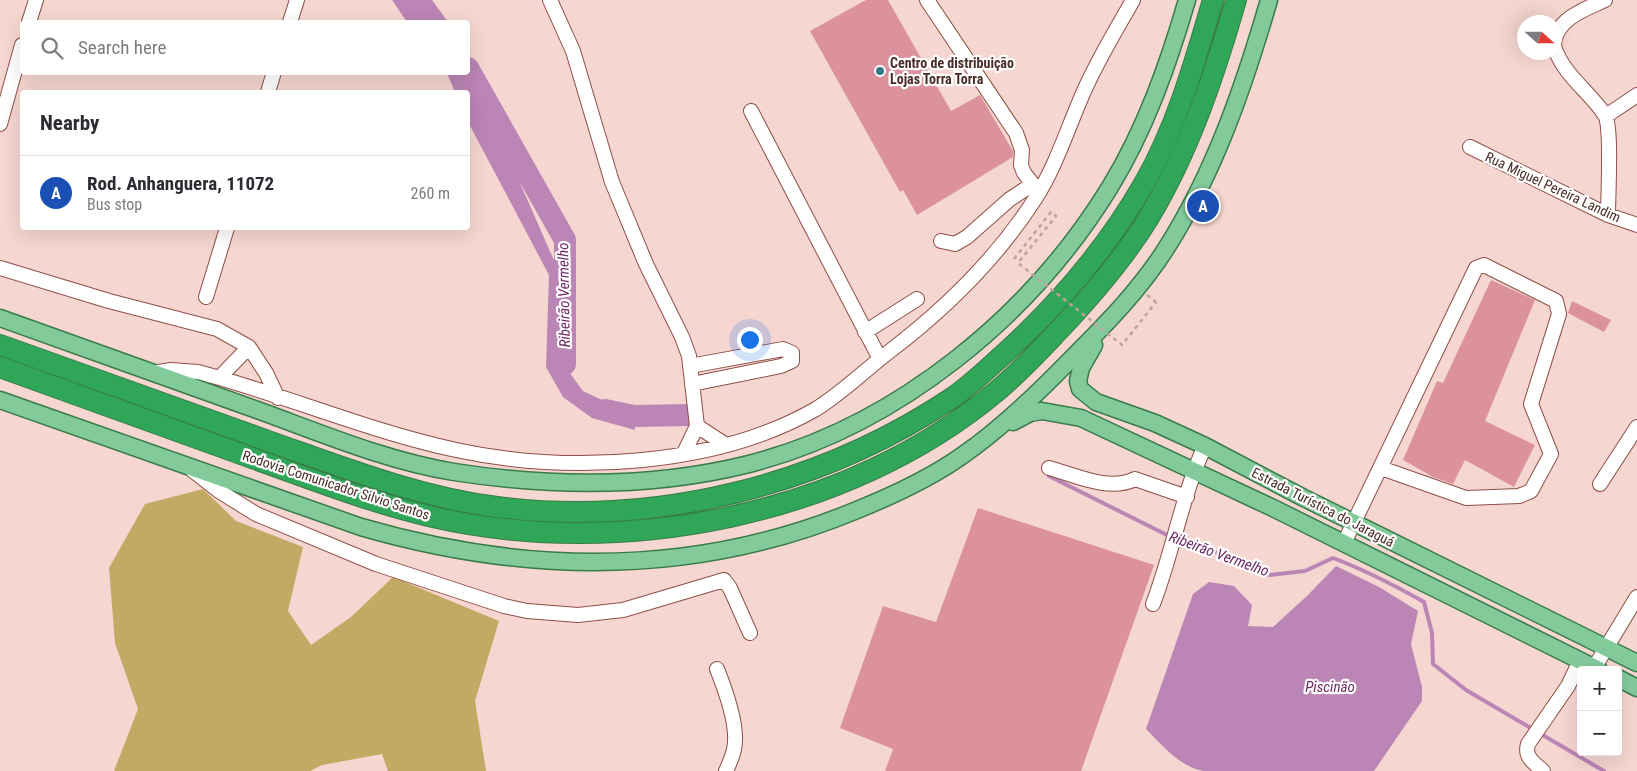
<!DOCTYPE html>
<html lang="en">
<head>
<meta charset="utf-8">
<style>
  body { margin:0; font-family:"Roboto Condensed",sans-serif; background:#f7f7f7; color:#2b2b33 }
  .controls { position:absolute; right:15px; bottom:15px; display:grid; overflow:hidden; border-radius:5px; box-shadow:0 5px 20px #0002 }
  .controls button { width:45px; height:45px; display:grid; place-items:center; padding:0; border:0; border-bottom:1px solid #e1e1e2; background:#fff; color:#2b2b33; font:25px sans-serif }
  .compass { position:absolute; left:1517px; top:15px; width:45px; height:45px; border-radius:50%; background:#fff; box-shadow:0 5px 20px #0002; rotate:111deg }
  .you { position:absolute; left:749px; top:339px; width:18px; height:18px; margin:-12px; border:4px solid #fff; border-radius:50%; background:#1a73e8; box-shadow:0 0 0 8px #1a73e833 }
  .badge { display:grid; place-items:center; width:32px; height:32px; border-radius:50%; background:#327885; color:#fff; font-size:16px; font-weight:700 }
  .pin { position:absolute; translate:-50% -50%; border:2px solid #fff; box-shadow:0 1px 5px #0006 }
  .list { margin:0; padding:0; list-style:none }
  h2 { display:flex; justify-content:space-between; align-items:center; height:65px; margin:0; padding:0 20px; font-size:21px }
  h2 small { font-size:16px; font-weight:400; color:#7c7c81 }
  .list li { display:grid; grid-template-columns:32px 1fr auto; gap:15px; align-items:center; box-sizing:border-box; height:75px; padding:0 20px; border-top:1px solid #e1e1e2 }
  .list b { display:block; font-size:19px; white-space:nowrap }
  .list p { margin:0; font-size:16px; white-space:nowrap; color:#7c7c81 }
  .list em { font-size:16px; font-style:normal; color:#7c7c81 }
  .icon { flex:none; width:28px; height:28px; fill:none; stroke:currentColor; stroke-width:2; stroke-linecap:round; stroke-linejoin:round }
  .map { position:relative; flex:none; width:1637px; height:771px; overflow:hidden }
  .search { position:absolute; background:#fff; box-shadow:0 5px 20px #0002; left:20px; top:20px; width:450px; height:55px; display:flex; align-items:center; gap:12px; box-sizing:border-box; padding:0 18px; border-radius:5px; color:#7c7c81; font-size:19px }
  .panel { position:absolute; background:#fff; box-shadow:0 5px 20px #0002; left:20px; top:90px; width:450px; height:140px; border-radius:5px }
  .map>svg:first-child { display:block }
</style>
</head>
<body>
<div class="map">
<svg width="1637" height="771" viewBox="0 0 1637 771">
  <rect width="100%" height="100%" fill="#f5d6d0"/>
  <!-- forest -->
  <path fill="#c2aa65" d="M 203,489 L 236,521 L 303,547 L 288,611 L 311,645 L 351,617 L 393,577 L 499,621 L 475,701 L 486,771 L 388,771 L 382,754 L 322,765 L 310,771 L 114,771 L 138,709 L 115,643 L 109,568 L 145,504 Z"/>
  <!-- water -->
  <path fill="#bb85b5" d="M 392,0 L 432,0 L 448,22 L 407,22 Z
    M 468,64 L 559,272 L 569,372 L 583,391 L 604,401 L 633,407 L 635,430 L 592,418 L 563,397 L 546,367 L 549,275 L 468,122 L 468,92 L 455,92 L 447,73 L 468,72 Z
    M 1336,566 L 1379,587 L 1418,611 L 1411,644 L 1422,687 L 1422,701 L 1374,771 L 1203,771 C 1179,766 1162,745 1146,729 L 1193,594 L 1209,582 L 1234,586 L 1252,605 L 1248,626 L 1273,627 L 1307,596 Z"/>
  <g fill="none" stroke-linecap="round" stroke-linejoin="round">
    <!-- stream -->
    <path stroke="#bb85b5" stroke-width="4" d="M 1049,476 L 1171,537
      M 1177,540 L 1213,551 L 1269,575 L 1305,571 L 1333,558 C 1365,570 1394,585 1424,602 L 1432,633 L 1433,664 L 1466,690 L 1604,771"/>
    <!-- river -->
    <path stroke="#bb85b5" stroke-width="22" d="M 468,68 L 565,240 L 565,364
      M 605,410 L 634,416 L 689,415"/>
  </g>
  <!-- building -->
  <path fill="#db929c" d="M 866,0 L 888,0 L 951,111 L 980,95 L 1013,151 L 1013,157 L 917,215 L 903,190 L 900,192 L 810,31 Z
    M 1491,280 L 1535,300 L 1485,421 L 1535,445 L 1514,487 L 1465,460 L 1453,484 L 1433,477 L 1403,460 L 1437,381 L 1443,383 Z
    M 1572,301 L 1611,320 L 1604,332 L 1568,313 Z
    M 978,508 L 1154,565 L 1081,771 L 885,771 L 893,749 L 840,728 L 883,606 L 936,622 Z"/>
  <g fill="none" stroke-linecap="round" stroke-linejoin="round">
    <defs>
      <path id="minor" d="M 550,0 L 573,51 L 612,182 L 646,264 L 682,337 L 689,356 L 697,426 L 684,453
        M 927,0 L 1016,133 L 1022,150 L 1021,165 L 1024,173 L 1039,192
        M 29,22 L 36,0
        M 290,22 L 297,0
        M 1554,43 C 1557,18 1586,9 1605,0
        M 1554,46 C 1563,75 1589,91 1605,115 C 1612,127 1608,196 1608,215
        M 268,92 L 274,72
        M 751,111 L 880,359
        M 1606,116 L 1637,95
        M 0,124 L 22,45
        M 1470,147 L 1608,215 L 1637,225
        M 941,241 L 955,244 L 967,237 L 1010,199 L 1033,184
        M 0,268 L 109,301 L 217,329 L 249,347 L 266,373 L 278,398
        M 206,297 L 227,228
        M 865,332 L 917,299
        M 690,366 L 783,349 L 792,353 L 792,361 L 781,366 L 692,384
        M 152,373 L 171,370 L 198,372 C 285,395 368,431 456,450 C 568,474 715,467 816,409 C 842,393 865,370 890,351 C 945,309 997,258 1035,199 C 1055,168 1066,133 1081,98 C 1095,64 1115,32 1133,0
        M 220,377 L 249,347
        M 697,426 L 726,445
        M 1049,468 C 1075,475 1109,492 1135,479 L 1187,497
        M 192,470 L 219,491 L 256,514 L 376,564 L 504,606 L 527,611 L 578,615 L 623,610 L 724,580 L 730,588 L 750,633
        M 1600,484 L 1637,427
        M 1344,543 L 1476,268 L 1484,265 L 1556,301 L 1559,314 L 1531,404 L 1551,454 L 1531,491 L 1519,496 L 1466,498 L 1381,468
        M 1153,604 C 1173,552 1182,495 1205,446
        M 1594,668 L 1637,597
        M 717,669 C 725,689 739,728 734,749 C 733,756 729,764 726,771
        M 1543,771 C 1534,763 1524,757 1528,744 L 1568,686 L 1580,661"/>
      <path id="major" d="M 0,318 C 87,349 173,380 260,411 C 323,434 387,461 454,472 C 551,487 653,488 749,464 C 897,426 1031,316 1110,187 C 1145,130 1168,65 1187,0
        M 1094,345 L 1081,368 L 1078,381 L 1080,389 L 1096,402 L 1155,423 L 1205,446 L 1302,497 L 1637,663
        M 0,400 L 361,527 C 527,575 696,577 857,510 C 894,495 931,478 963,455 C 1002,428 1037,394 1070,360 C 1105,325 1140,290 1167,247 C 1215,171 1244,86 1269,0
        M 1013,422 L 1030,413 L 1042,411 L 1081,418 L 1273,508 L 1599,670
        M 1618,678 L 1637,688"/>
      <path id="highway" d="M 0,345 C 89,377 178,409 268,441 C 342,467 418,497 497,507 C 655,527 820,486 952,398 C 971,385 987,369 1004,354 C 1059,304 1108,247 1145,182 C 1177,126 1195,61 1213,0
        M 0,367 C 84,397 168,427 252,458 C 311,479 372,503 433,517 C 621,560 848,516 997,391 C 1020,372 1041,349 1062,327 C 1093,294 1124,258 1148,219 C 1189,151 1214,76 1236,0"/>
    </defs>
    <!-- minor casing -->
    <use href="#minor" stroke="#8f4f44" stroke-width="16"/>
    <!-- major casing -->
    <use href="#major" stroke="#397b48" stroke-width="19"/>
    <!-- highway casing -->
    <use href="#highway" stroke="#397b48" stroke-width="22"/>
    <!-- path -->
    <path stroke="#c1a39d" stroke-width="2.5" stroke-dasharray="4 4" stroke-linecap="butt" d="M 1147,295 L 1156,302"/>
    <!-- minor -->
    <use href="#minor" stroke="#fff" stroke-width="14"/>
    <!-- major -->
    <use href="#major" stroke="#83ca9b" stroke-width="16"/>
    <!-- highway -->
    <use href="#highway" stroke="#30a659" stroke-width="20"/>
    <!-- path-bridge -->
    <path stroke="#c1a39d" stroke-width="2.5" stroke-dasharray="4 4" stroke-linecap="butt" d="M 1014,259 L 1051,212 L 1056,216 L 1018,263 L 1122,345 L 1156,302"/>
  </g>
  <!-- markers -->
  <circle fill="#327885" stroke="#fff" stroke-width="2" cx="880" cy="71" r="5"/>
  <g text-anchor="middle" stroke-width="4.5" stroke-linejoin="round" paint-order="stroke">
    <!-- poi labels -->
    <g font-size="14" font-weight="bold" fill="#492c27" stroke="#fff" text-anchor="start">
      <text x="890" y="68">Centro de distribuição<tspan x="890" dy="16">Lojas Torra Torra</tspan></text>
    </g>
    <!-- street labels -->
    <g font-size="14" fill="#492c27" stroke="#fff">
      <text transform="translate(1553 187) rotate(25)" y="5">Rua Miguel Pereira Landim</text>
      <text transform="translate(336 485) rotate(18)" y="5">Rodovia Comunicador Silvio Santos</text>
      <text transform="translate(1323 507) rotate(27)" y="5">Estrada Turística do Jaraguá</text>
    </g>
    <!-- water labels -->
    <g font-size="15" font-style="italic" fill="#6c2a67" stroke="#fff">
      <text transform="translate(564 295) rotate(-91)" y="5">Ribeirão Vermelho</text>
      <text transform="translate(1219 554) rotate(20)" y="5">Ribeirão Vermelho</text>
      <text x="1330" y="692">Piscinão</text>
    </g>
  </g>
</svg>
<div class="controls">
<button>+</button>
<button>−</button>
</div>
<svg class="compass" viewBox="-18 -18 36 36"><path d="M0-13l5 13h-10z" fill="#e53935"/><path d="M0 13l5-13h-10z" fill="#7c7c81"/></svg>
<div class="you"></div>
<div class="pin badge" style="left:1203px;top:206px;background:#1a4fb4">A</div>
<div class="search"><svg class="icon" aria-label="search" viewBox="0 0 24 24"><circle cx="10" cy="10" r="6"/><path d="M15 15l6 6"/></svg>Search here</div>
<section class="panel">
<h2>Nearby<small></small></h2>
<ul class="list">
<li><span class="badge" style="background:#1a4fb4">A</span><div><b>Rod. Anhanguera, 11072</b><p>Bus stop</p></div><em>260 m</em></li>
</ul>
</section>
</div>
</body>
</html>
